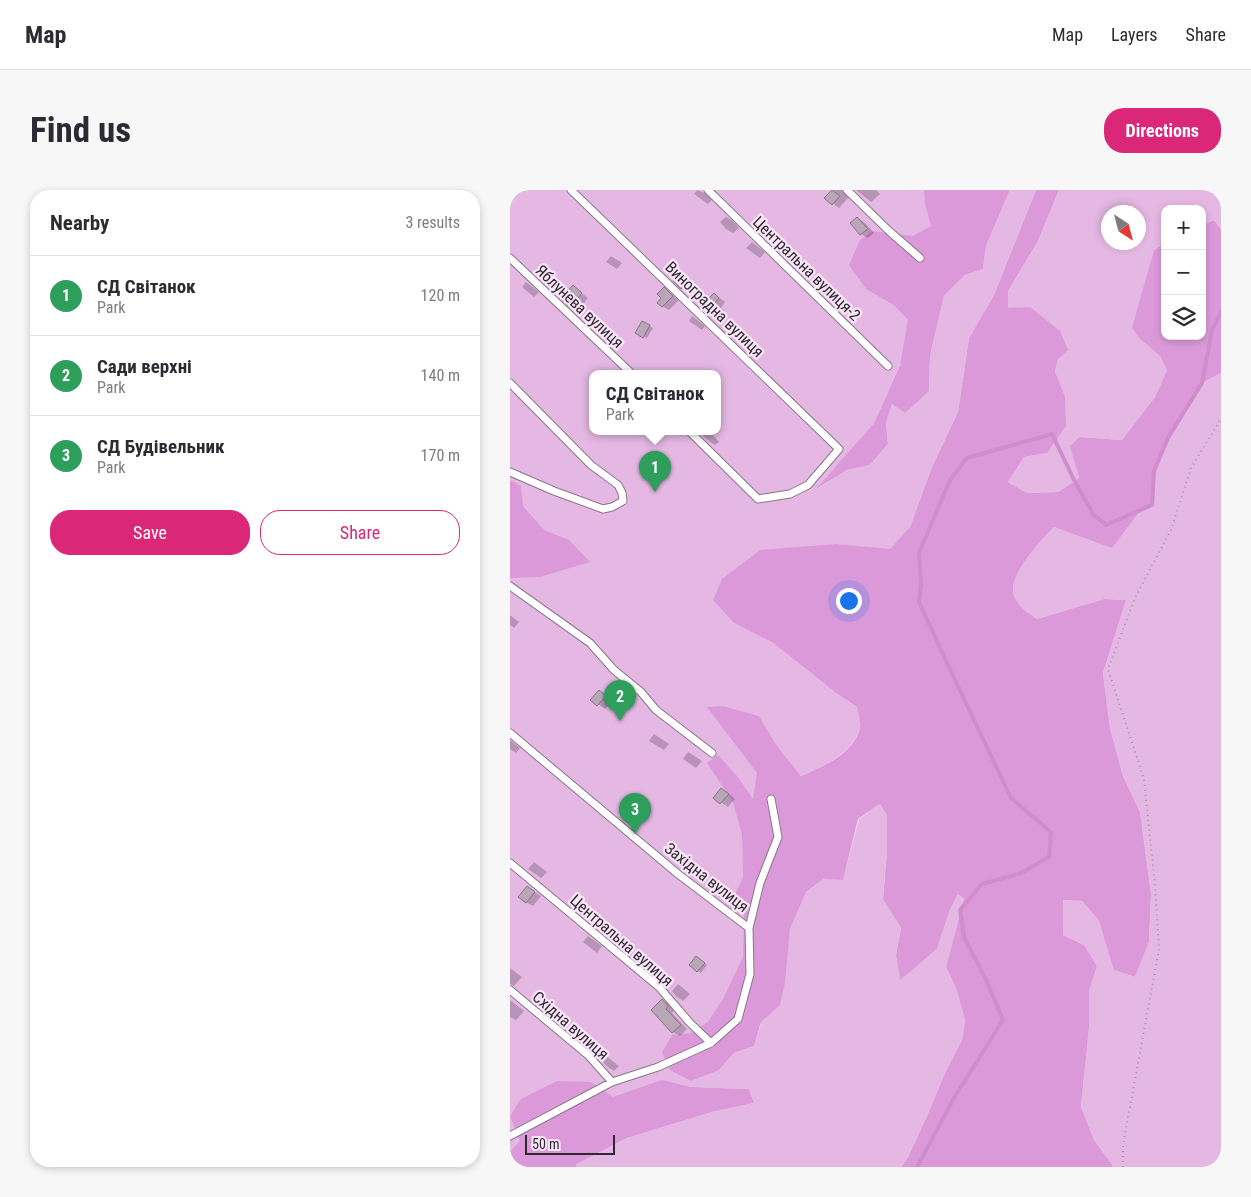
<!DOCTYPE html>
<html lang="en">
<head>
<meta charset="utf-8">
<style>
  body { margin:0; font-family:"Roboto Condensed",sans-serif; background:#f7f7f7; color:#2b2b33 }
  .controls { position:absolute; right:15px; top:15px; display:grid; overflow:hidden; border-radius:10px; box-shadow:0 2px 8px #0003 }
  .controls button { width:45px; height:45px; display:grid; place-items:center; padding:0; border:0; border-bottom:1px solid #e1e1e2; background:#fff; color:#2b2b33; font:25px sans-serif }
  .compass { position:absolute; left:591px; top:15px; width:45px; height:45px; border-radius:50%; background:#fff; box-shadow:0 2px 8px #0003; rotate:144deg }
  .scale { position:absolute; left:15px; bottom:12px; width:90px; box-sizing:border-box; padding-left:5px; border:2px solid #2f282f; border-top:0; font-size:14px; line-height:18px; white-space:nowrap; color:#2f282f; -webkit-text-stroke:4px #f9e6f8; paint-order:stroke }
  .you { position:absolute; left:338px; top:410px; width:18px; height:18px; margin:-12px; border:4px solid #fff; border-radius:50%; background:#1a73e8; box-shadow:0 0 0 8px #1a73e833 }
  .badge { display:grid; place-items:center; width:32px; height:32px; border-radius:50%; background:#db2777; color:#fff; font-size:16px; font-weight:700 }
  .pin { position:absolute; translate:-50% -41px; filter:drop-shadow(0 1px 2px #0008) }
  .pin::after { content:''; position:absolute; top:26px; width:18px; height:15px; background:inherit; clip-path:polygon(0 0,100% 0,50% 100%) }
  .popup { position:absolute; left:79px; top:180px; width:132px; height:65px; box-sizing:border-box; display:grid; place-content:center; border-radius:10px; background:#fff; filter:drop-shadow(0 1px 4px #0005); font-size:16px; white-space:nowrap; color:#7c7c81 }
  .popup b { font-size:19px; color:#2b2b33 }
  .popup::after { content:''; position:absolute; left:50%; top:100%; margin-left:-10px; border:10px solid transparent; border-top-color:#fff }
  .list { margin:0; padding:0; list-style:none }
  h2 { display:flex; justify-content:space-between; align-items:center; height:65px; margin:0; padding:0 20px; font-size:21px }
  h2 small { font-size:16px; font-weight:400; color:#7c7c81 }
  .list li { display:grid; grid-template-columns:32px 1fr auto; gap:15px; align-items:center; box-sizing:border-box; height:80px; padding:0 20px; border-top:1px solid #e1e1e2 }
  .list b { display:block; font-size:19px; white-space:nowrap }
  .list p { margin:0; font-size:16px; white-space:nowrap; color:#7c7c81 }
  .list em { font-size:16px; font-style:normal; color:#7c7c81 }
  .actions { display:flex; gap:10px; padding:15px 20px }
  .actions a { flex:1; padding:11px 0; border:1px solid #db2777; border-radius:20px; text-align:center; font-size:18px; color:#db2777 }
  .actions .main { background:#db2777; color:#fff }
  .icon { flex:none; width:28px; height:28px; fill:none; stroke:currentColor; stroke-width:2; stroke-linecap:round; stroke-linejoin:round }
  .map { position:relative; flex:none; width:711px; height:977px; overflow:hidden; border-radius:20px }
  header { display:flex; align-items:center; gap:30px; box-sizing:border-box; height:70px; padding:0 25px; background:#fff; border-bottom:1px solid #e1e1e2 }
  header strong { font-size:24px }
  nav { display:flex; gap:28px; margin-inline-start:auto; font-size:18px }
  .intro { display:flex; align-items:center; justify-content:space-between; box-sizing:border-box; height:120px; padding:0 30px }
  h1 { margin:0; font-size:35px }
  .button { padding:12px 22px; border-radius:20px; background:#db2777; color:#fff; font-size:18px; font-weight:700 }
  main { display:flex; gap:30px; padding:0 30px }
  aside { flex:1; background:#fff; border-radius:20px; box-shadow:0 2px 8px #0003 }
  .map>svg:first-child { display:block }
</style>
</head>
<body>
<header>
<strong>Map</strong>
<nav><a>Map</a><a>Layers</a><a>Share</a></nav>
</header>
<div class="intro"><h1>Find us</h1><a class="button">Directions</a></div>
<main>
<aside>
<h2>Nearby<small>3 results</small></h2>
<ul class="list">
<li><span class="badge" style="background:#2e9e5b">1</span><div><b>СД Світанок</b><p>Park</p></div><em>120 m</em></li>
<li><span class="badge" style="background:#2e9e5b">2</span><div><b>Сади верхні</b><p>Park</p></div><em>140 m</em></li>
<li><span class="badge" style="background:#2e9e5b">3</span><div><b>СД Будівельник</b><p>Park</p></div><em>170 m</em></li>
</ul>
<div class="actions"><a class="main">Save</a><a>Share</a></div>
</aside>
<div class="map">
<svg width="711" height="977" viewBox="0 0 711 977">
  <rect width="100%" height="100%" fill="#f9e6f8"/>
  <!-- green -->
  <path fill="#e5b8e3" fill-rule="evenodd" d="M 0,0 L 468,0 L 364,233 L 308,298 L 337,280 L 360,275 L 378,254 L 376,231 L 382,214 L 419,201 L 420,166 L 434,106 L 455,85 L 473,79 L 476,56 L 500,0 L 526,0 L 484,105 L 459,148 L 448,222 L 422,277 L 400,337 L 380,360 L 327,354 L 224,433 L 263,453 L 326,503 L 347,517 C 349,523 351,531 350,537 C 343,564 314,576 291,586 L 268,557 L 249,526 L 290,613 L 280,737 L 296,702 L 314,689 L 333,689 L 349,629 L 370,614 L 377,625 L 377,661 L 373,708 L 391,738 L 386,765 L 390,789 L 427,759 L 440,720 L 448,704 L 454,709 L 436,777 L 446,798 L 455,830 L 452,850 L 435,883 L 417,926 L 398,967 L 391,977 L 66,977 L 67,974 L 117,948 L 202,922 L 244,913 L 239,899 L 182,897 L 160,892 L 0,977 ZM 82,183 L 208,183 L 208,241 L 82,241 ZM 251,833 L 244,856 L 224,863 L 208,881 L 181,891 Z
    M 549,0 L 711,0 L 711,39 L 704,30 L 692,35 L 692,19 L 655,19 L 655,53 L 644,60 L 631,150 L 650,166 L 657,180 L 645,207 L 612,250 L 569,247 L 561,256 L 569,288 L 548,302 L 517,303 L 498,292 L 514,267 L 537,263 L 555,206 L 545,181 L 548,169 L 498,118 L 498,101 L 528,51 ZM 598,22 L 628,22 L 628,52 L 598,52 Z
    M 711,183 L 711,977 L 602,977 L 602,974 L 584,950 L 571,917 L 579,838 L 579,801 L 587,776 L 574,755 L 553,745 L 553,710 L 572,711 L 589,731 L 605,780 L 625,787 L 639,752 L 641,704 L 630,622 L 613,586 L 600,538 L 593,483 L 616,410 L 594,409 L 527,429 C 518,423 510,418 505,408 C 494,388 531,351 544,337 L 602,357 L 630,321 L 642,315 L 644,281 L 658,248 L 692,193 Z"/>
  <!-- forest -->
  <path fill="#dc99da" d="M 414,0 L 500,0 L 476,56 L 473,79 L 455,85 L 434,106 L 420,166 L 419,201 L 395,223 L 382,214 L 376,232 L 378,254 L 360,275 L 337,280 L 306,299 L 364,233 L 390,175 L 398,130 L 385,116 L 356,99 L 339,75 L 350,50 L 362,41 L 403,46 L 421,36 L 415,14 Z
    M 526,0 L 549,0 L 528,51 L 498,101 L 498,118 L 520,117 L 550,141 L 558,160 L 548,169 L 545,181 L 555,206 L 556,236 L 537,263 L 514,267 L 498,292 L 517,303 L 548,302 L 569,288 L 560,256 L 569,247 L 612,250 L 645,207 L 657,180 L 650,166 L 631,150 L 622,138 L 644,60 L 655,53 L 655,146 L 692,146 L 692,35 L 704,30 L 711,39 L 711,183 L 692,193 L 658,248 L 644,281 L 642,315 L 630,321 L 602,358 L 544,337 C 531,351 494,388 505,408 C 510,418 518,423 527,429 L 594,409 L 616,410 L 593,483 L 600,538 L 613,586 L 630,622 L 641,704 L 639,752 L 625,787 L 604,780 L 589,731 L 572,711 L 553,710 L 553,745 L 574,755 L 587,776 L 579,801 L 579,838 L 571,917 L 584,950 L 602,974 L 602,977 L 391,977 L 398,967 L 417,926 L 435,883 L 452,850 L 455,830 L 446,798 L 436,777 L 454,709 L 448,704 L 440,720 L 427,759 L 390,790 L 386,765 L 391,738 L 373,709 L 377,661 L 377,625 L 370,614 L 348,629 L 333,690 L 314,689 L 296,702 L 280,739 L 275,793 L 270,815 L 251,832 L 244,856 L 224,863 L 208,881 L 181,891 L 160,880 L 152,862 L 162,845 L 181,843 L 198,832 L 214,807 L 233,767 L 234,727 L 224,707 L 233,687 L 232,645 L 223,612 L 197,573 L 208,565 L 227,586 L 243,609 L 247,583 L 197,517 L 212,516 L 249,526 L 268,557 L 291,586 C 314,576 344,564 350,537 C 351,531 348,523 347,517 L 326,503 L 263,453 L 224,433 L 203,410 L 212,389 L 250,360 L 327,354 L 380,359 L 400,337 L 422,277 L 448,222 L 459,148 L 484,105 Z
    M 0,290 L 11,296 L 13,316 L 34,340 L 59,350 L 80,372 L 30,387 L 0,388 Z
    M 152,890 L 182,897 L 239,899 L 244,913 L 202,922 L 117,948 L 67,974 L 66,977 L 0,977 L 0,962 L 10,951 L 0,926 L 11,909 L 47,891 L 81,892 L 103,907 Z"/>
  <!-- shadow -->
  <path fill="#0003" d="M 187,0 L 195,3 L 202,10 L 198,14 L 184,4 Z
    M 324,0 L 340,0 L 339,7 L 329,18 L 316,8 Z
    M 346,0 L 366,0 L 370,4 L 361,12 Z
    M 216,27 L 223,31 L 229,38 L 223,43 L 216,39 L 210,32 Z
    M 347,28 L 354,32 L 364,43 L 358,48 L 351,44 Z
    M 249,33 L 262,43 L 258,47 L 245,37 Z
    M 242,52 L 255,62 L 250,68 L 236,58 Z
    M 101,66 L 112,73 L 107,79 L 96,72 Z
    M 30,76 L 44,88 L 39,94 L 24,82 Z
    M 177,88 L 186,94 L 180,102 L 171,97 Z
    M 16,92 L 29,102 L 24,107 L 12,97 Z
    M 63,97 L 78,108 L 68,121 L 61,117 Z
    M 154,99 L 169,110 L 159,120 L 152,116 Z
    M 204,104 L 215,112 L 211,118 L 214,120 L 206,128 L 200,124 Z
    M 182,126 L 195,136 L 192,140 L 179,131 Z
    M 132,132 L 143,138 L 137,148 L 126,142 Z
    M 192,241 L 201,243 L 209,252 L 205,255 L 199,251 L 190,243 Z
    M 0,425 L 9,432 L 4,438 L 0,435 Z
    M 89,501 L 102,510 L 95,519 L 82,510 Z
    M 144,544 L 159,554 L 154,560 L 139,551 Z
    M 0,550 L 10,558 L 6,563 L 0,559 Z
    M 178,562 L 192,571 L 186,578 L 173,569 Z
    M 218,603 L 225,609 L 218,617 L 204,608 Z
    M 24,672 L 37,682 L 31,688 L 18,679 Z
    M 202,692 L 214,701 L 210,707 L 197,698 Z
    M 18,698 L 31,706 L 23,716 L 16,712 Z
    M 80,718 L 93,727 L 87,735 L 74,726 Z
    M 78,746 L 92,756 L 87,763 L 73,752 Z
    M 190,769 L 197,775 L 191,783 L 180,775 Z
    M 0,778 L 12,787 L 4,796 L 0,794 Z
    M 168,794 L 180,804 L 173,811 L 167,807 L 162,801 Z
    M 0,810 L 14,821 L 6,830 L 0,827 Z
    M 152,810 L 159,814 L 164,820 L 162,823 L 177,839 L 170,846 L 163,842 Z
    M 95,865 L 109,876 L 104,881 L 98,877 L 91,870 Z"/>
  <g fill="none" stroke-linecap="round" stroke-linejoin="round">
    <!-- stream -->
    <path stroke="#cf8dcd" stroke-width="4" d="M 407,977 L 444,908 L 493,830 L 476,790 L 454,747 L 450,720 L 472,694 L 509,684 L 539,667 L 541,642 L 501,608 L 437,473 L 409,412 L 411,393 L 409,363 L 440,290 L 457,268 L 542,244 L 564,290 L 583,324 L 596,335 L 642,315 L 644,281 L 658,248 L 692,193 L 702,140 L 711,122"/>
  </g>
  <!-- building -->
  <path fill="#b9a7b8" stroke="#867585" d="M 322,0 L 330,6 L 322,15 L 314,8 Z
    M 347,27 L 358,39 L 350,45 L 340,33 Z
    M 170,82 L 180,90 L 173,99 L 170,98 L 163,91 Z
    M 63,95 L 72,103 L 60,118 L 51,109 Z
    M 154,97 L 163,106 L 152,117 L 147,113 L 151,108 L 147,104 Z
    M 204,103 L 209,108 L 205,113 L 208,116 L 199,125 L 190,117 Z
    M 132,131 L 140,135 L 133,148 L 125,143 Z
    M 89,500 L 96,506 L 87,516 L 80,510 Z
    M 211,598 L 219,604 L 210,614 L 203,608 Z
    M 17,696 L 25,702 L 16,713 L 8,707 Z
    M 186,766 L 195,773 L 187,782 L 179,775 Z
    M 152,809 L 158,816 L 156,819 L 171,835 L 162,843 L 141,820 Z"/>
  <g fill="none" stroke-linecap="round" stroke-linejoin="round">
    <defs>
      <path id="lane" d="M 61,0 L 329,259 L 298,295 L 280,304 L 248,309 L 179,241
        M 198,0 L 378,176
        M 337,0 L 379,41 L 410,68
        M 0,68 L 121,183
        M 0,193 L 81,275 L 108,295 L 112,303 L 113,311 L 102,317 L 93,319 L 44,301 L 0,282
        M 0,396 L 80,453 L 104,480 L 131,502 L 146,520 L 202,563
        M 0,543 L 168,684 L 239,738
        M 0,673 L 149,797 L 180,833 L 201,853
        M 0,800 L 78,865 L 102,892
        M 0,946 L 102,892 L 148,877 L 201,853 L 228,829 L 240,784 L 239,738 L 250,693 L 268,647 L 261,609"/>
    </defs>
    <!-- lane casing -->
    <use href="#lane" stroke="#887787" stroke-width="9"/>
    <!-- path -->
    <path stroke="#a496a4" stroke-width="2" stroke-dasharray="1 4" stroke-linecap="butt" d="M 613,977 L 613,955 L 649,759 L 645,695 L 634,589 L 598,479 L 625,408 L 661,340 L 681,278 L 711,229"/>
    <!-- lane -->
    <use href="#lane" stroke="#fff" stroke-width="7"/>
  </g>
  <g text-anchor="middle" stroke-width="4.5" stroke-linejoin="round" paint-order="stroke">
    <!-- street labels -->
    <g font-size="16" fill="#2f282f" stroke="#f9e6f8">
      <text transform="translate(297 78) rotate(44)" y="6">Центральна вулиця-2</text>
      <text transform="translate(70 116) rotate(43)" y="6">Яблунева вулиця</text>
      <text transform="translate(205 119) rotate(44)" y="6">Виноградна вулиця</text>
      <text transform="translate(197 687) rotate(38)" y="6">Західна вулиця</text>
      <text transform="translate(112 750) rotate(41)" y="6">Центральна вулиця</text>
      <text transform="translate(61 835) rotate(41)" y="6">Східна вулиця</text>
    </g>
  </g>
</svg>
<div class="controls">
<button>+</button>
<button>−</button>
<button><svg class="icon" aria-label="layers" viewBox="0 0 24 24"><path d="M12 4l9 5-9 5-9-5zM3 14l9 5 9-5"/></svg></button>
</div>
<svg class="compass" viewBox="-18 -18 36 36"><path d="M0-13l5 13h-10z" fill="#e53935"/><path d="M0 13l5-13h-10z" fill="#7c7c81"/></svg>
<div class="scale">50 m</div>
<div class="you"></div>
<div class="pin badge" style="left:145px;top:302px;background:#2e9e5b">1</div>
<div class="popup"><b>СД Світанок</b>Park</div>
<div class="pin badge" style="left:110px;top:531px;background:#2e9e5b">2</div>
<div class="pin badge" style="left:125px;top:644px;background:#2e9e5b">3</div>
</div>
</main>
</body>
</html>
